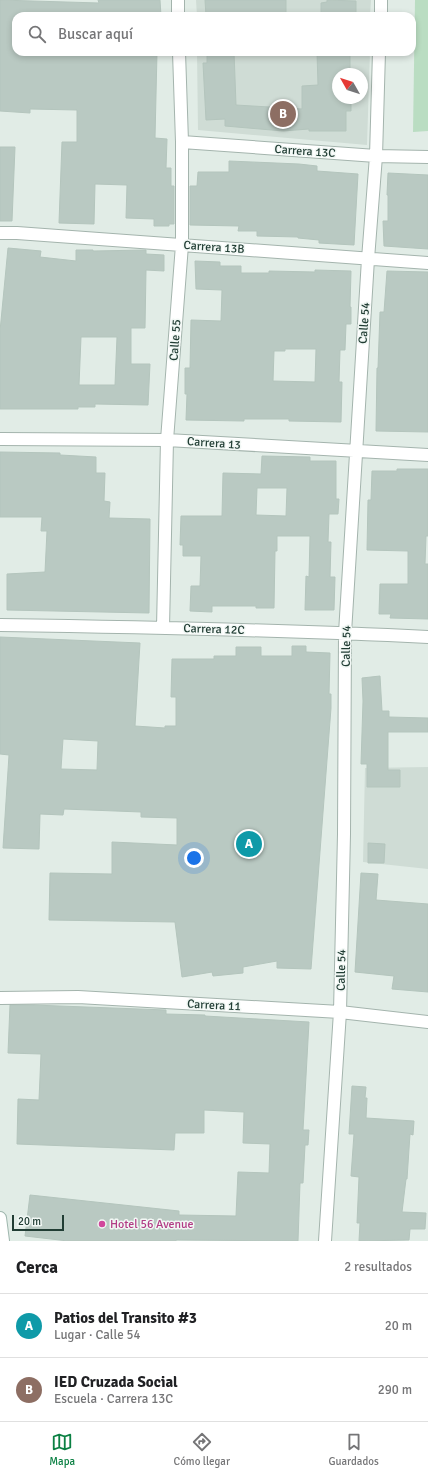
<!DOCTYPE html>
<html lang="es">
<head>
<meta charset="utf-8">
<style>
  body { margin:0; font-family:Signika,sans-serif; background:#f6f6f6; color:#202124 }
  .compass { position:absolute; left:332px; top:68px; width:36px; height:36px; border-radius:50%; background:#fff; box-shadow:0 2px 6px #0003; rotate:309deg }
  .scale { position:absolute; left:12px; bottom:10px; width:52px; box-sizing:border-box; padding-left:4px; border:2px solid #213d34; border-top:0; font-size:11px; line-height:14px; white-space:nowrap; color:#213d34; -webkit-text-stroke:3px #f2f8f5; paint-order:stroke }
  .you { position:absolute; left:194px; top:858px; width:14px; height:14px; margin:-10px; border:3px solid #fff; border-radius:50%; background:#1a73e8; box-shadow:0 0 0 6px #1a73e833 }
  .badge { display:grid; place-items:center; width:26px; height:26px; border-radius:50%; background:#0b8043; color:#fff; font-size:13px; font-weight:700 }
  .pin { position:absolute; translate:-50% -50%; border:2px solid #fff; box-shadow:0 1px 4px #0006 }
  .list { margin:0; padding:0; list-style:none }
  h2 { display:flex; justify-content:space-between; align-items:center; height:52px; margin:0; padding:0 16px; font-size:17px }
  h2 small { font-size:13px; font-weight:400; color:#757577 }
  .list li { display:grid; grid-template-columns:26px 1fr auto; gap:12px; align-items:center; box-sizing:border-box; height:64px; padding:0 16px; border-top:1px solid #e0e0e0 }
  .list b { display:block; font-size:15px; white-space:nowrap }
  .list p { margin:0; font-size:13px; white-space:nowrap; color:#757577 }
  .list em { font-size:13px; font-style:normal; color:#757577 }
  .icon { flex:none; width:22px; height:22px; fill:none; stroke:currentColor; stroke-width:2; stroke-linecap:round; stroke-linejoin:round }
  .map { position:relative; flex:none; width:428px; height:1241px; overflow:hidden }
  .search { position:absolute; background:#fff; box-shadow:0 2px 6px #0003; left:12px; right:12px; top:12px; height:44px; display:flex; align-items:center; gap:10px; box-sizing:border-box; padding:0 14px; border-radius:12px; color:#757577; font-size:15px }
  .sheet { height:180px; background:#fff }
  nav { display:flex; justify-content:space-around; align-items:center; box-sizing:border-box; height:56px; border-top:1px solid #e0e0e0; background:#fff; font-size:11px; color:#757577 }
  nav a { display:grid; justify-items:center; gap:2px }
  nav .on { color:#0b8043 }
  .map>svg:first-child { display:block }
</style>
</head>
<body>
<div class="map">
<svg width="428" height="1241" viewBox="0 0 428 1241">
  <rect width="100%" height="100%" fill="#e1ece6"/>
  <!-- built -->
  <path fill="#cfdcd5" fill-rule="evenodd" d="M 196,0 L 371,0 L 370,16 L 197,16 Z
    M 197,52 L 370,52 L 367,145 L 198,130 ZM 338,74 L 362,74 L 362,98 L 338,98 Z
    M 428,767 L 428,869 L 363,862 L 365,768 Z"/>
  <!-- green -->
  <path fill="#baddc2" d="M 415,0 L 428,0 L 428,131 L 413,132 Z"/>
  <!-- building -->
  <path fill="#b9c9c2" stroke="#b4c5bd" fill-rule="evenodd" d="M 0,0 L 99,3 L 98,0 L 160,0 L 161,16 L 16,16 L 14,52 L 157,52 L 155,138 L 167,139 L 166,168 L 171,168 L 171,186 L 174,186 L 174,224 L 169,224 L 169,226 L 154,226 L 154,219 L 126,218 L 127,185 L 95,184 L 94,224 L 59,223 L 62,142 L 77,142 L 77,110 L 30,109 L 30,113 L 0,111 Z
    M 205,0 L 286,0 L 286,16 L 206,16 Z
    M 327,0 L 356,1 L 356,16 L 321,16 L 321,3 L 327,2 Z
    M 207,52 L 234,52 L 236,105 L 302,109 L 302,86 L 318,85 L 317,52 L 350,52 L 350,74 L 338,74 L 338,98 L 351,98 L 351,111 L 346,111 L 346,131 L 309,131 L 309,129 L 283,131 L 225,126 L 225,119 L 206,120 L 203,63 L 207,63 Z
    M 0,147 L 15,147 L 12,221 L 0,221 Z
    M 229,161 L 299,164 L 317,166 L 317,171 L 358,174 L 354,245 L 319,243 L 319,240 L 298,238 L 298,237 L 257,236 L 257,231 L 238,231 L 239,226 L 190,225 L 190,186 L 197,186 L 198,172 L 229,172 Z
    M 388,173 L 428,175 L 428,249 L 384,246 L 383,221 L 388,221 L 388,195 L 387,195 Z
    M 8,248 L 41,251 L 40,257 L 76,261 L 76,250 L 93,250 L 93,251 L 146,250 L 146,254 L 164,255 L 164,271 L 146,270 L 145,328 L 131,328 L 131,364 L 150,364 L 148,405 L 95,404 L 95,407 L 78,407 L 78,409 L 0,409 L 0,331 ZM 81,337 L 117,337 L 115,385 L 79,385 Z
    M 195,261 L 220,262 L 220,266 L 241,266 L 241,273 L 269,273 L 269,271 L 315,272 L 315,270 L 351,271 L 350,307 L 351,307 L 351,324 L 346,324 L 345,350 L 340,350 L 339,382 L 342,382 L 341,422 L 289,421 L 289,419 L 244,419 L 244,421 L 186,420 L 187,394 L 185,394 L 185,368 L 190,368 L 191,320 L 221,321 L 222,290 L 196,289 ZM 285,349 L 316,349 L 315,382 L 273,381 L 274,351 L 285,351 Z
    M 387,271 L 428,272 L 428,432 L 376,431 L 377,368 L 378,368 L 380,312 L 384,312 Z
    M 0,452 L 60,453 L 60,455 L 96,457 L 96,473 L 105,473 L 104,501 L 110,502 L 109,518 L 150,519 L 149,613 L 7,610 L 7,574 L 45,572 L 47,531 L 41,531 L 42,517 L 0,517 Z
    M 262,456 L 310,457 L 310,461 L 336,461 L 336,499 L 339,499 L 338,514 L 329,514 L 328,542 L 331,542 L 330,577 L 335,577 L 334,610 L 305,610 L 306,576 L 309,577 L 310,536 L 277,536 L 277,551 L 275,551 L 274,608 L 256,608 L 256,606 L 212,606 L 212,612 L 190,611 L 191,586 L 200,586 L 201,556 L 183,556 L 183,545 L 180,545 L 181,516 L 222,516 L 223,473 L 261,474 ZM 257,488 L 287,488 L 286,516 L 256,515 Z
    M 397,469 L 428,469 L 428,536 L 426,536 L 425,564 L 428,564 L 428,619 L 390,618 L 391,614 L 379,614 L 380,584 L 408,584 L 408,551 L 367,550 L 368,500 L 371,500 L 372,471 L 397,471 Z
    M 0,637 L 140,643 L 135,726 L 165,728 L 165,726 L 176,726 L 176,697 L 171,697 L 172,659 L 214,659 L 214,656 L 236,656 L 236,647 L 261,647 L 261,656 L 292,656 L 292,646 L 306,646 L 306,652 L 330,653 L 329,694 L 331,694 L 331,708 L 311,969 L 277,968 L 277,961 L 243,967 L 243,973 L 213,976 L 212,972 L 182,977 L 175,922 L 49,920 L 50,873 L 112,874 L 112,842 L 177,845 L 177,818 L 141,817 L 141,812 L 64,809 L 63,815 L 40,814 L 39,849 L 3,848 L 9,755 L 0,754 ZM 63,739 L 98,741 L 97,770 L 61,769 Z
    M 380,676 L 382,711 L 389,711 L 389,717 L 428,718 L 428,732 L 388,732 L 388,770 L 400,770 L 400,787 L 367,787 L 367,764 L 361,764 L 363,701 L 362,678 Z
    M 368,843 L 385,844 L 384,863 L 368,863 Z
    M 361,873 L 378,874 L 376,900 L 428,904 L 428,992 L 392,989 L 394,976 L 355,972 Z
    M 10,1005 L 33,1005 L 166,1010 L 166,1014 L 205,1015 L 205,1016 L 309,1022 L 303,1130 L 309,1130 L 308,1145 L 305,1145 L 303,1183 L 300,1183 L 298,1241 L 176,1240 L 176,1241 L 68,1241 L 25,1236 L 30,1195 L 179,1211 L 179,1215 L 236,1216 L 238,1172 L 269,1173 L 270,1144 L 243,1143 L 244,1112 L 204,1110 L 204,1133 L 175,1133 L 174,1150 L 17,1144 L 18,1099 L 39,1100 L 41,1054 L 8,1053 Z
    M 352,1086 L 366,1087 L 365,1098 L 367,1098 L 366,1118 L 414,1121 L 413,1135 L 410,1134 L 407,1179 L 406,1179 L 402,1212 L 426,1213 L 425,1229 L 410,1229 L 409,1240 L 359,1241 L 360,1223 L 357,1223 L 359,1177 L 351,1176 L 354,1134 L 349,1134 Z"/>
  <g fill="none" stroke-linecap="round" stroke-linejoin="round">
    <defs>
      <path id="minor" d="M 178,0 L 178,16
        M 381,16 L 381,0
        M 182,142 L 376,156 L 428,157
        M 0,233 L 17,233 L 428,263
        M 0,439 L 167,440 L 428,455
        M 0,625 C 143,627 285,630 428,637
        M 163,628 L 167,440 L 182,245 L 182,142 L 179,52
        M 0,998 L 78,997 L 340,1012 L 428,1022
        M 325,1241 L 340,1012 L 344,834 L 345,633 L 368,259 L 376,156 L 379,52"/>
      <path id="secondary" d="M 0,1218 L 3,1241"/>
    </defs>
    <!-- minor casing -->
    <use href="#minor" stroke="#a4b4ad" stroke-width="14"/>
    <!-- secondary casing -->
    <use href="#secondary" stroke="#9fb7ae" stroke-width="14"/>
    <!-- minor -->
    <use href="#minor" stroke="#fff" stroke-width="12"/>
    <!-- secondary -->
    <use href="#secondary" stroke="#fff" stroke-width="12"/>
  </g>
  <!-- markers -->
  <circle fill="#d1479c" stroke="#f2f8f5" stroke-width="1.5" cx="102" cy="1224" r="4"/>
  <g text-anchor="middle" stroke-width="3" stroke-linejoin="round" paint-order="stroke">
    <!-- street labels -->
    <g font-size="12" fill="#213d34" stroke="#f2f8f5">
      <text transform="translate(305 151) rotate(4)" y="4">Carrera 13C</text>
      <text transform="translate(214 247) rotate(4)" y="4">Carrera 13B</text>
      <text transform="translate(364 323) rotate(-86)" y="4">Calle 54</text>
      <text transform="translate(175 340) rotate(-86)" y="4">Calle 55</text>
      <text transform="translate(214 443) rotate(4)" y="4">Carrera 13</text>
      <text transform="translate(214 629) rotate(2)" y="4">Carrera 12C</text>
      <text transform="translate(346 646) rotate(-89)" y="4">Calle 54</text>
      <text transform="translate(341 970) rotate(-89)" y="4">Calle 54</text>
      <text transform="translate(214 1005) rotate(3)" y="4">Carrera 11</text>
    </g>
    <!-- hotel labels -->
    <g font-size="12" fill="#b23c85" stroke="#f2f8f5" text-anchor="start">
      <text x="110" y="1228">Hotel 56 Avenue</text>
    </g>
  </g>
</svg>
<svg class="compass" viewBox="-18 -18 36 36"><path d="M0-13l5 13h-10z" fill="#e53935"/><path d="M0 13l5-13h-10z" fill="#757577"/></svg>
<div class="scale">20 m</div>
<div class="you"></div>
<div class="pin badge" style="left:249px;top:844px;background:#0f9aa8">A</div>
<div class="pin badge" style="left:283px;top:114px;background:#8d6e63">B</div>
<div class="search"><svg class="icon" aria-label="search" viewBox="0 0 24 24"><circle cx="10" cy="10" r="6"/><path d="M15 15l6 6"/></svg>Buscar aquí</div>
</div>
<section class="sheet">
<h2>Cerca<small>2 resultados</small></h2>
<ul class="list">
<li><span class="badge" style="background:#0f9aa8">A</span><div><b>Patios del Transito #3</b><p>Lugar · Calle 54</p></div><em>20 m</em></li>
<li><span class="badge" style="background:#8d6e63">B</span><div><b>IED Cruzada Social</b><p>Escuela · Carrera 13C</p></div><em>290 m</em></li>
</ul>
</section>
<nav>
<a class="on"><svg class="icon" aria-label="map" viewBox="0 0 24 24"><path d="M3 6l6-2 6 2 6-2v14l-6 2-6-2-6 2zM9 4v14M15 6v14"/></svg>Mapa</a>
<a><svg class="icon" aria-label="directions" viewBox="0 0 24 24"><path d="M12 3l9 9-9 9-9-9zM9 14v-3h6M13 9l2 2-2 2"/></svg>Cómo llegar</a>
<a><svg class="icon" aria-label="saved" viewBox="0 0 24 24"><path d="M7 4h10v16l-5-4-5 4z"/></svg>Guardados</a>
</nav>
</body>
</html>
